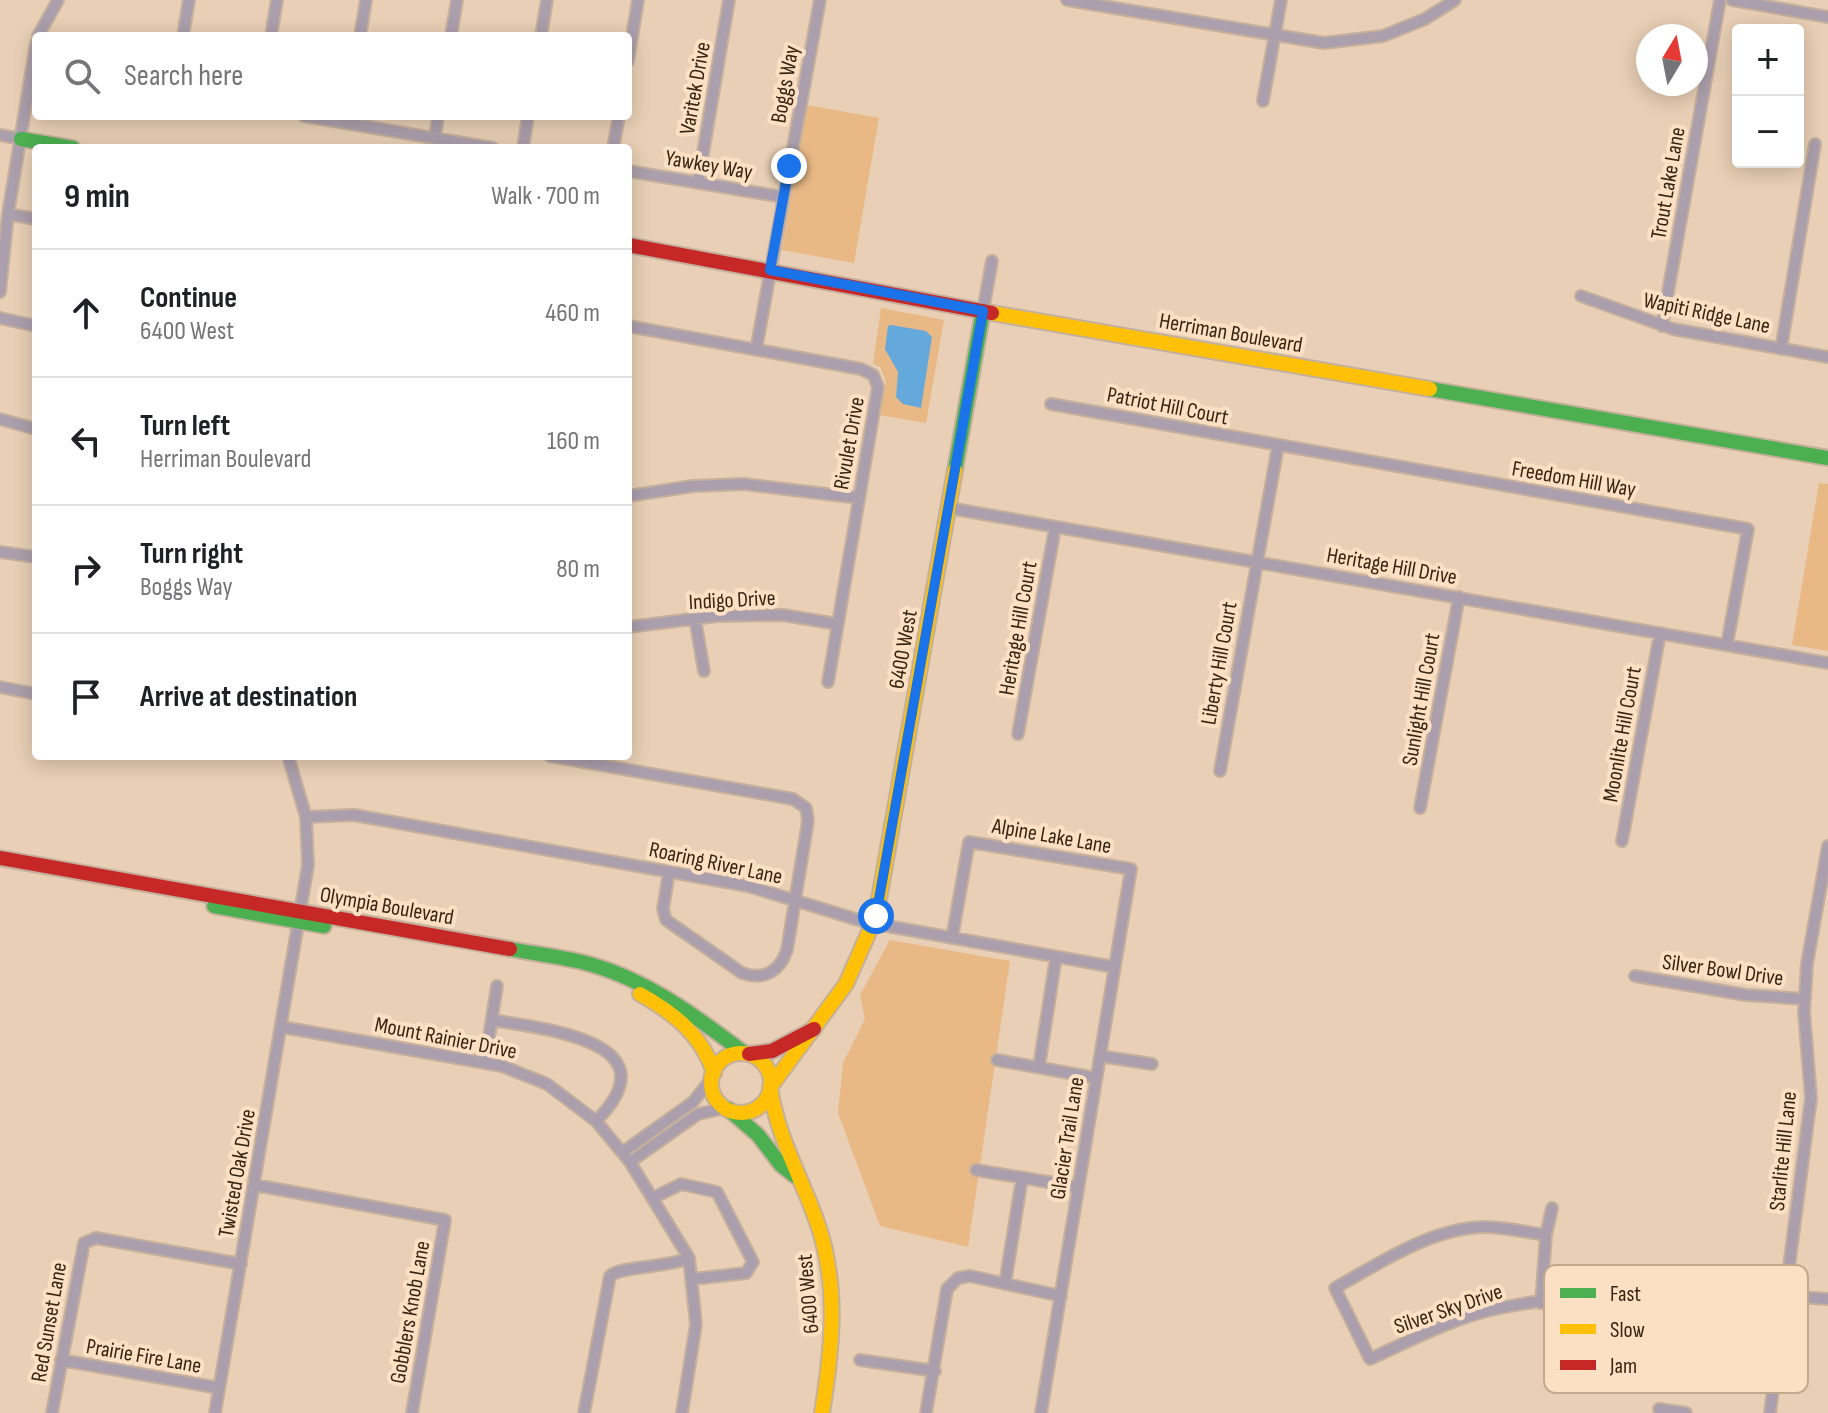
<!DOCTYPE html>
<html lang="en">
<head>
<meta charset="utf-8">
<style>
  body { margin:0; font-family:"Sofia Sans Condensed",sans-serif; background:#f2f2f2; color:#202124 }
  .controls { position:absolute; right:24px; top:24px; display:grid; overflow:hidden; border-radius:8px; box-shadow:0 4px 20px #0003 }
  .controls button { width:72px; height:72px; display:grid; place-items:center; padding:0; border:0; border-bottom:2px solid #e0e0e0; background:#fff; color:#202124; font:40px sans-serif }
  .compass { position:absolute; left:1636px; top:24px; width:72px; height:72px; border-radius:50%; background:#fff; box-shadow:0 4px 20px #0003; rotate:10deg }
  .stop { position:absolute; width:24px; height:24px; margin:-18px; border:6px solid #1a73e8; border-radius:50%; background:#fff }
  .stop.end { background:#1a73e8; border-color:#fff; box-shadow:0 2px 8px #0008 }
  .list { margin:0; padding:0; list-style:none }
  h2 { display:flex; justify-content:space-between; align-items:center; height:104px; margin:0; padding:0 32px; font-size:34px }
  h2 small { font-size:26px; font-weight:400; color:#757577 }
  .list li { display:grid; grid-template-columns:52px 1fr auto; gap:24px; align-items:center; box-sizing:border-box; height:128px; padding:0 32px; border-top:2px solid #e0e0e0 }
  .list b { display:block; font-size:30px; white-space:nowrap }
  .list p { margin:0; font-size:26px; white-space:nowrap; color:#757577 }
  .list em { font-size:26px; font-style:normal; color:#757577 }
  .icon { flex:none; width:44px; height:44px; fill:none; stroke:currentColor; stroke-width:2; stroke-linecap:round; stroke-linejoin:round }
  .map { position:relative; flex:none; width:1828px; height:1413px; overflow:hidden }
  .search { position:absolute; background:#fff; box-shadow:0 4px 20px #0003; left:32px; top:32px; width:600px; height:88px; display:flex; align-items:center; gap:20px; box-sizing:border-box; padding:0 28px; border-radius:8px; color:#757577; font-size:30px }
  .panel { position:absolute; background:#fff; box-shadow:0 4px 20px #0003; left:32px; top:144px; width:600px; height:616px; border-radius:8px }
  .map>svg:first-child { display:block }
</style>
</head>
<body>
<div class="map">
<svg width="1828" height="1413" viewBox="0 0 1828 1413">
  <rect width="100%" height="100%" fill="#e8cfb5"/>
  <!-- green -->
  <path fill="#e9b985" d="M 807,105 L 879,118 L 854,263 L 782,250 Z
    M 881,308 L 944,320 L 926,423 L 879,415 L 886,382 L 880,367 L 873,364 Z
    M 1819,483 L 1828,484 L 1828,651 L 1792,645 Z
    M 890,940 L 1010,961 L 968,1247 L 880,1226 L 838,1113 L 843,1063 L 865,1019 L 860,995 Z"/>
  <!-- water -->
  <path fill="#65a8db" d="M 891,325 L 926,331 L 932,337 L 921,408 L 903,404 L 896,397 L 898,372 L 885,349 L 888,326 Z"/>
  <g fill="none" stroke-linecap="round" stroke-linejoin="round">
    <defs>
      <path id="street" d="M 1067,0 L 1324,43 L 1383,36 L 1425,19 L 1455,0
        M 1732,0 L 1828,17
        M 38,36 L 58,0
        M 183,36 L 189,0
        M 271,36 L 277,0
        M 360,36 L 366,0
        M 451,36 L 457,0
        M 541,36 L 547,0
        M 628,61 L 638,0
        M 1263,101 L 1281,0
        M 304,116 L 493,148
        M 0,135 L 21,139
        M 435,138 L 438,116
        M 523,148 L 528,116
        M 613,148 L 619,116
        M 628,171 L 783,197
        M 698,183 L 729,0
        M 8,214 L 36,219
        M 0,292 L 8,214 L 36,43
        M 1581,296 L 1673,329 L 1828,357
        M 983,311 L 992,261
        M 0,318 L 36,326
        M 628,326 L 861,369 L 873,375 L 878,387 L 828,682
        M 1662,326 L 1720,0
        M 1781,349 L 1815,144
        M 756,350 L 820,0
        M 1051,404 L 1748,529 L 1727,644
        M 0,419 L 36,429
        M 628,496 L 693,486 L 744,484 L 859,498
        M 949,508 L 1828,663
        M 0,552 L 36,557
        M 695,619 L 704,671
        M 628,627 L 717,616 L 783,615 L 837,624
        M 0,687 L 36,694
        M 1018,734 L 1055,528
        M 550,756 L 793,799 L 806,808 L 808,821 L 787,950 C 780,971 764,981 742,973 L 666,920 L 663,909 L 669,872
        M 1220,771 L 1278,446
        M 1420,808 L 1459,597
        M 306,817 L 354,815 L 748,886 L 865,922 L 1114,967
        M 1622,841 L 1660,633
        M 952,938 L 969,842 L 1131,869 L 1041,1413
        M 1635,976 L 1746,995 L 1804,999
        M 492,1020 C 546,1029 675,1042 596,1121
        M 282,1027 L 502,1066 L 547,1084 L 596,1121 L 630,1162 L 689,1258 L 696,1324 L 682,1413
        M 1100,1056 L 1152,1064
        M 997,1060 L 1096,1078
        M 485,1062 L 497,986
        M 1039,1067 L 1056,957
        M 623,1152 L 693,1102 L 712,1078
        M 630,1162 L 698,1114 L 726,1108
        M 976,1170 L 1078,1187
        M 255,1185 L 445,1220 L 412,1413
        M 653,1198 L 681,1184 L 717,1192 L 753,1262 L 746,1273 L 693,1279
        M 1546,1235 C 1525,1232 1504,1227 1484,1227 C 1431,1228 1380,1263 1335,1288 L 1370,1359 C 1411,1340 1455,1317 1500,1308 C 1608,1286 1719,1291 1828,1299
        M 1005,1284 L 1022,1178
        M 1541,1303 L 1546,1235 L 1552,1208
        M 61,1360 L 219,1388
        M 860,1360 L 935,1371
        M 1659,1409 L 1686,1413
        M 52,1413 L 84,1243 L 96,1238 L 241,1264
        M 215,1413 L 308,865 L 306,817 L 288,756
        M 584,1413 L 610,1276 C 620,1266 666,1268 689,1258
        M 926,1413 L 947,1289 L 958,1278 L 970,1276 L 1061,1296
        M 1770,1413 L 1811,1098 L 1804,1012 L 1807,964 L 1828,846"/>
      <path id="fast" d="M 21,139 L 73,148
        M 1430,389 L 1828,458
        M 955,470 L 983,311
        M 214,906 L 324,926
        M 510,949 C 536,954 564,957 589,964 C 647,980 697,1017 744,1053
        M 728,1109 L 758,1135 L 781,1165 L 795,1176"/>
      <path id="slow" d="M 992,313 L 1430,389
        M 640,994 C 674,1013 702,1035 714,1073
        M711 1083a30 30 0 1 1 60 0a30 30 0 1 1-60 0Z
        M 771,1086 L 846,984 L 876,916 L 955,470
        M 770,1087 C 777,1137 802,1178 818,1225 C 839,1287 832,1350 822,1413"/>
      <path id="jam" d="M 628,245 L 992,313
        M 0,858 L 510,949
        M 749,1054 L 772,1051 L 814,1029"/>
    </defs>
    <!-- street casing -->
    <use href="#street" stroke="#c4b09c" stroke-width="14"/>
    <!-- fast casing -->
    <use href="#fast" stroke="#c4b09c" stroke-width="18"/>
    <!-- slow casing -->
    <use href="#slow" stroke="#c4b09c" stroke-width="18"/>
    <!-- jam casing -->
    <use href="#jam" stroke="#c4b09c" stroke-width="18"/>
    <!-- street -->
    <use href="#street" stroke="#ac9fad" stroke-width="10"/>
    <!-- fast -->
    <use href="#fast" stroke="#4caf50" stroke-width="14"/>
    <!-- slow -->
    <use href="#slow" stroke="#ffc107" stroke-width="14"/>
    <!-- jam -->
    <use href="#jam" stroke="#c62828" stroke-width="14"/>
  </g>
  <g fill="none" stroke-linecap="round" stroke-linejoin="round">
    <!-- route -->
    <path stroke="#1a73e8" stroke-width="10" d="M 789,166 L 770,270 L 983,311 L 876,916"/>
  </g>
  <g text-anchor="middle" stroke-width="8" stroke-linejoin="round" paint-order="stroke">
    <!-- street labels -->
    <g font-size="22" fill="#362512" stroke="#fce0c4">
      <text transform="translate(784 84) rotate(-80)" y="8">Boggs Way</text>
      <text transform="translate(694 88) rotate(-80)" y="8">Varitek Drive</text>
      <text transform="translate(709 164) rotate(10)" y="8">Yawkey Way</text>
      <text transform="translate(1667 183) rotate(-80)" y="8">Trout Lake Lane</text>
      <text transform="translate(1707 312) rotate(12)" y="8">Wapiti Ridge Lane</text>
      <text transform="translate(1231 332) rotate(10)" y="8">Herriman Boulevard</text>
      <text transform="translate(1168 405) rotate(11)" y="8">Patriot Hill Court</text>
      <text transform="translate(848 443) rotate(-80)" y="8">Rivulet Drive</text>
      <text transform="translate(1574 478) rotate(10)" y="8">Freedom Hill Way</text>
      <text transform="translate(1392 565) rotate(10)" y="8">Heritage Hill Drive</text>
      <text transform="translate(732 599) rotate(-3)" y="8">Indigo Drive</text>
      <text transform="translate(1017 628) rotate(-80)" y="8">Heritage Hill Court</text>
      <text transform="translate(902 649) rotate(-80)" y="8">6400 West</text>
      <text transform="translate(1218 663) rotate(-80)" y="8">Liberty Hill Court</text>
      <text transform="translate(1420 699) rotate(-80)" y="8">Sunlight Hill Court</text>
      <text transform="translate(1621 734) rotate(-80)" y="8">Moonlite Hill Court</text>
      <text transform="translate(1052 835) rotate(10)" y="8">Alpine Lake Lane</text>
      <text transform="translate(716 862) rotate(12)" y="8">Roaring River Lane</text>
      <text transform="translate(387 905) rotate(10)" y="8">Olympia Boulevard</text>
      <text transform="translate(1723 969) rotate(8)" y="8">Silver Bowl Drive</text>
      <text transform="translate(446 1037) rotate(11)" y="8">Mount Rainier Drive</text>
      <text transform="translate(1066 1138) rotate(-81)" y="8">Glacier Trail Lane</text>
      <text transform="translate(1782 1151) rotate(-84)" y="8">Starlite Hill Lane</text>
      <text transform="translate(236 1173) rotate(-80)" y="8">Twisted Oak Drive</text>
      <text transform="translate(807 1294) rotate(-95)" y="8">6400 West</text>
      <text transform="translate(1448 1308) rotate(-19)" y="8">Silver Sky Drive</text>
      <text transform="translate(409 1312) rotate(-80)" y="8">Gobblers Knob Lane</text>
      <text transform="translate(48 1322) rotate(-80)" y="8">Red Sunset Lane</text>
      <text transform="translate(144 1355) rotate(10)" y="8">Prairie Fire Lane</text>
    </g>
  </g>
  <!-- legend -->
  <rect x="1544" y="1265" width="264" height="128" rx="12" fill="#fce0c4" stroke="#c1a88f" stroke-width="2"/>
  <rect x="1560" y="1288" width="36" height="10" fill="#4caf50"/>
  <rect x="1560" y="1324" width="36" height="10" fill="#ffc107"/>
  <rect x="1560" y="1360" width="36" height="10" fill="#c62828"/>
  <g font-size="22" fill="#362512">
    <text x="1610" y="1301">Fast</text>
    <text x="1610" y="1337">Slow</text>
    <text x="1610" y="1373">Jam</text>
  </g>
</svg>
<div class="controls">
<button>+</button>
<button>−</button>
</div>
<svg class="compass" viewBox="-18 -18 36 36"><path d="M0-13l5 13h-10z" fill="#e53935"/><path d="M0 13l5-13h-10z" fill="#757577"/></svg>
<div class="stop" style="left:876px;top:916px"></div>
<div class="stop end" style="left:789px;top:166px"></div>
<div class="search"><svg class="icon" aria-label="search" viewBox="0 0 24 24"><circle cx="10" cy="10" r="6"/><path d="M15 15l6 6"/></svg>Search here</div>
<section class="panel">
<h2>9 min<small>Walk · 700 m</small></h2>
<ul class="list">
<li><svg class="icon" aria-label="ahead" viewBox="0 0 24 24"><path d="M12 20V5M6 11l6-6 6 6"/></svg><div><b>Continue</b><p>6400 West</p></div><em>460 m</em></li>
<li><svg class="icon" aria-label="left" viewBox="0 0 24 24"><path d="M17 20v-9H6M10 6l-5 5 5 5"/></svg><div><b>Turn left</b><p>Herriman Boulevard</p></div><em>160 m</em></li>
<li><svg class="icon" aria-label="right" viewBox="0 0 24 24"><path d="M7 20v-9h11M14 6l5 5-5 5"/></svg><div><b>Turn right</b><p>Boggs Way</p></div><em>80 m</em></li>
<li><svg class="icon" aria-label="arrive" viewBox="0 0 24 24"><path d="M6 21V4h12l-3 4 3 4H6"/></svg><div><b>Arrive at destination</b></div></li>
</ul>
</section>
</div>
</body>
</html>
